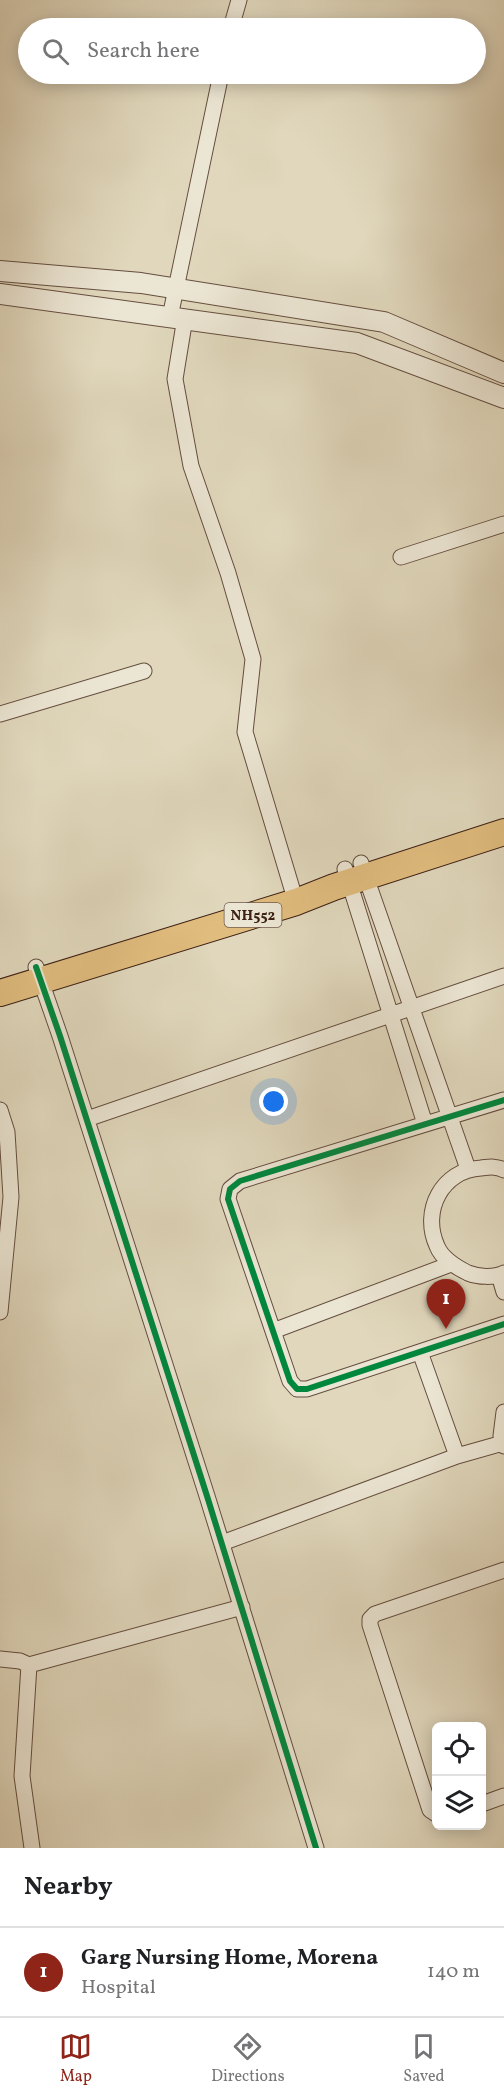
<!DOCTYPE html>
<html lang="en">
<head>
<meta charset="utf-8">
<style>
  body { margin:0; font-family:Vollkorn,serif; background:#f2f2f2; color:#202124 }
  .controls { position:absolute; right:18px; bottom:18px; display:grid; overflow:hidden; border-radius:9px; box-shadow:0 3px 15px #0003 }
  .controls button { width:54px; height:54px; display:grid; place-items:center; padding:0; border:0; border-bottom:2px solid #e0e0e0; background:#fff; color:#202124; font:30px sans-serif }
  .you { position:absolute; left:274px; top:1102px; width:21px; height:21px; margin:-15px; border:4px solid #fff; border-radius:50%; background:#1a73e8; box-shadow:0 0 0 9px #1a73e833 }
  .badge { display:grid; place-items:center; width:39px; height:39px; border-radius:50%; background:#8f2418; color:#fff; font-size:20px; font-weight:700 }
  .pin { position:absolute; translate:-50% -50px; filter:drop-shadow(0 2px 3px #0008) }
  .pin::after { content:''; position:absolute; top:32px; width:21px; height:18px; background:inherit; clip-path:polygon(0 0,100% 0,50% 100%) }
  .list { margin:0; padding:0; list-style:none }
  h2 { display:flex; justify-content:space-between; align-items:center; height:78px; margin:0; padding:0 24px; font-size:26px }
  h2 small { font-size:20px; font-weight:400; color:#757577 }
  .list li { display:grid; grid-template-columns:39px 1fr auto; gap:18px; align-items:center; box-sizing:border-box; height:90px; padding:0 24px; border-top:2px solid #e0e0e0 }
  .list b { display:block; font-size:22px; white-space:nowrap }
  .list p { margin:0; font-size:20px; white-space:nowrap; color:#757577 }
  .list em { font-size:20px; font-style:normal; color:#757577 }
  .icon { flex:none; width:33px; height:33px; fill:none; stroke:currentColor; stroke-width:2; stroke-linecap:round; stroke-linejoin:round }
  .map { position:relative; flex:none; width:504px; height:1848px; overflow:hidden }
  .search { position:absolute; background:#fff; box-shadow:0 3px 15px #0003; left:18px; right:18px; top:18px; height:66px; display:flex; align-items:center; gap:15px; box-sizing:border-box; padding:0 21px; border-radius:33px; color:#757577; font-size:22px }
  .sheet { height:168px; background:#fff }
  nav { display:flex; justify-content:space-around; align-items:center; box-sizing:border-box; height:84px; border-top:2px solid #e0e0e0; background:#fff; font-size:16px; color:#757577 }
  nav a { display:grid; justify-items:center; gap:3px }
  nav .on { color:#8f2418 }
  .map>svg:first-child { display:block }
</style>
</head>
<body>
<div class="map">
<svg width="504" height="1848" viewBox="0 0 504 1848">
  <rect width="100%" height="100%" fill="#e0d7bc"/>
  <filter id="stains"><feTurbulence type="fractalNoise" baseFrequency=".00333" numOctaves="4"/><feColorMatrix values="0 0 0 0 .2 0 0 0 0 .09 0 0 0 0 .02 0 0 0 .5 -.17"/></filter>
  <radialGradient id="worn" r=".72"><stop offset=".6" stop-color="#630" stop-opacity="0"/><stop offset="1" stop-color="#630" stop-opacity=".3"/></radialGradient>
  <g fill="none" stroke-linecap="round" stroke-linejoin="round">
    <defs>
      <path id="minor" d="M 231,28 L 239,0
        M 170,317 L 221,74
        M 185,318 L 175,379 L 191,466 L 228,573 L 253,659 L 245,732 L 296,902
        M 401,557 L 504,524
        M 0,714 L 144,671
        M 361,863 L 468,1169
        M 345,869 L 425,1124
        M 36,967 L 60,1036 L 207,1496 L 316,1848
        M 504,1100 L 240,1181 L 230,1189 L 228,1199 L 290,1381 L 297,1389 L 307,1389 L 504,1324
        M 0,1110 L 7,1132 L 11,1197 L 0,1312
        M 87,1119 L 504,976
        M 504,1170 C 496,1166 490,1167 481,1168 C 442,1170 421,1211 437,1246 C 442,1259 456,1267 468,1273 C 478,1277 494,1278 504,1273
        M 499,1275 L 504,1292
        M 273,1331 L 451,1264
        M 420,1352 L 457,1456
        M 504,1412 L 501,1436 L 504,1446
        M 222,1543 L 457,1456 L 503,1443
        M 0,1659 L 20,1661 L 29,1665 L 242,1607
        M 29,1665 L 22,1776 L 32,1848
        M 482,1804 L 504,1796
        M 436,1814 L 430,1810 L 370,1625 L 370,1619 L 375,1614 L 504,1570"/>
      <path id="tertiary" d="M 0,271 L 141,283 L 384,322 L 504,373
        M 0,294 L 357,343 L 504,398"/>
      <path id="trunk" d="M 0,993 L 296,902 L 334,887 L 504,832"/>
    </defs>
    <!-- minor casing -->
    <use href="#minor" stroke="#654e3f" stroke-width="17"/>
    <!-- tertiary casing -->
    <use href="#tertiary" stroke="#654e3f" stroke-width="22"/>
    <!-- trunk casing -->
    <use href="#trunk" stroke="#3c2015" stroke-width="28"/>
    <!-- minor -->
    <use href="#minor" stroke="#ebe5d3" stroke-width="15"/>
    <!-- tertiary -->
    <use href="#tertiary" stroke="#ebe5d3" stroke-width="20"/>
    <!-- trunk -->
    <use href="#trunk" stroke="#e0bc7e" stroke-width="26"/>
    <defs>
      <path id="cycleway" d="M 36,967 L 60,1036 L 207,1496 L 316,1848
        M 504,1100 L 240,1181 L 230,1189 L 228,1199 L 290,1381 L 297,1389 L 307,1389 L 504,1324"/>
    </defs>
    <!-- cycleway casing -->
    <use href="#cycleway" stroke="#ebe5d3" stroke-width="10"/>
    <!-- cycleway -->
    <use href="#cycleway" stroke="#00873e" stroke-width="6"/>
  </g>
  <g text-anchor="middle" stroke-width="4.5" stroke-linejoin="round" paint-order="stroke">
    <!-- shield labels -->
    <rect fill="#ebe5d3" stroke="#705b4e" stroke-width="1.5" x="224.5" y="903" width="57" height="24" rx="4.5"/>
    <g font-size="15" font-weight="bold" fill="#3c2015">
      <text x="253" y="920">NH552</text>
    </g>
  </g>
  <rect width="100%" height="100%" filter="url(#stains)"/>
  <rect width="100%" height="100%" fill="url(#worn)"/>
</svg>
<div class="controls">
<button><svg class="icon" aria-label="locate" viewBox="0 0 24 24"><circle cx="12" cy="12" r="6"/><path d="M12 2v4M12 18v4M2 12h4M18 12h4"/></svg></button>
<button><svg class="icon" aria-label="layers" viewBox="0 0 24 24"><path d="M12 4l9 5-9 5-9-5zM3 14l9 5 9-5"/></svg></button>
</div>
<div class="you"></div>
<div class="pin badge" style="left:446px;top:1329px">1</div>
<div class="search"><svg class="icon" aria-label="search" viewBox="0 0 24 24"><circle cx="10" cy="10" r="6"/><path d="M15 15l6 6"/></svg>Search here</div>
</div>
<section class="sheet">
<h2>Nearby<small></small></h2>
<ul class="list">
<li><span class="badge">1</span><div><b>Garg Nursing Home, Morena</b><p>Hospital</p></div><em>140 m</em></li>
</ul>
</section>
<nav>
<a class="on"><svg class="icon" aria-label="map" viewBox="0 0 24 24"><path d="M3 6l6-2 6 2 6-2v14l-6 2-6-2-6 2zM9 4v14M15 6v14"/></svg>Map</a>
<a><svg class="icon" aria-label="directions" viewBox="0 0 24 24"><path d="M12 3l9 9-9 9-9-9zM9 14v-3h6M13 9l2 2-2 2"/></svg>Directions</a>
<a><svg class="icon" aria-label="saved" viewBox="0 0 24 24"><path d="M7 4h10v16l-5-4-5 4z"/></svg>Saved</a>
</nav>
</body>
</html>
